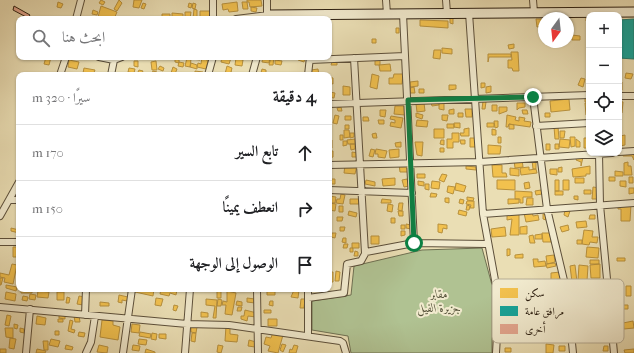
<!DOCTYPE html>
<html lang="ar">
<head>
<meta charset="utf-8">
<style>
  body { margin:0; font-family:"IM FELL French Canon",Amiri,serif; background:#f2f2f2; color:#202124; direction:rtl }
  .controls { position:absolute; right:12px; top:12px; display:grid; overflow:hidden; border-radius:8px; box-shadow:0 1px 3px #0004 }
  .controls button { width:36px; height:36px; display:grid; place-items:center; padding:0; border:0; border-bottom:1px solid #e0e0e0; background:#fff; color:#202124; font:20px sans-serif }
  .compass { position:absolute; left:538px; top:12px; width:36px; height:36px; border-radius:50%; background:#fff; box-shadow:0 1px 3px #0004; rotate:195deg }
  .stop { position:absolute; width:12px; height:12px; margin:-9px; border:3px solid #0b8043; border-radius:50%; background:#fff }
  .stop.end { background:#0b8043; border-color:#fff; box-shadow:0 1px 4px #0008 }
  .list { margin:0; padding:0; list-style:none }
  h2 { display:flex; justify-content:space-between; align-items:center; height:52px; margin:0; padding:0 16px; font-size:17px }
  h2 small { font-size:13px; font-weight:400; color:#757577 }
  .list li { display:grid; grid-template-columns:26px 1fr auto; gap:12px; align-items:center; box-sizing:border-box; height:56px; padding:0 16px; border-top:1px solid #e0e0e0 }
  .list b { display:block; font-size:15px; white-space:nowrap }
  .list em { font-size:13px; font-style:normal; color:#757577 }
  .icon { flex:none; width:22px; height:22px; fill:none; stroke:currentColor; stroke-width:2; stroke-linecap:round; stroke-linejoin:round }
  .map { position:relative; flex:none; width:634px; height:353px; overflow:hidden; direction:ltr }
  .search { position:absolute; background:#fff; box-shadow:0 1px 3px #0004; left:16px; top:16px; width:316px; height:44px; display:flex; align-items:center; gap:10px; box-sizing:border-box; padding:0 14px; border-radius:8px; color:#757577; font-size:15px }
  .panel { position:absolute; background:#fff; box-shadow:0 1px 3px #0004; left:16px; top:72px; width:316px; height:220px; border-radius:8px; direction:rtl }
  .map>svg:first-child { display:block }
</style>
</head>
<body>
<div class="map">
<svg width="634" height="353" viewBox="0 0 634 353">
  <rect width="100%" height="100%" fill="#eadeb4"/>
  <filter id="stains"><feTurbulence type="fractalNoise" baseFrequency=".005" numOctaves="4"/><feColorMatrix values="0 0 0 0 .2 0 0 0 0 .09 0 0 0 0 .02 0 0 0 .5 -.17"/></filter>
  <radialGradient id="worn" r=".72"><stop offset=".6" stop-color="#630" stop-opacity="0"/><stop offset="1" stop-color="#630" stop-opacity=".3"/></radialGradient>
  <!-- green -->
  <path fill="#b0c292" stroke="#6e7052" d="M 482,248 L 492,285 L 492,353 L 351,353 L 348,336 L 312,330 L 312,301 L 351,295 L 354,266 L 422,250 Z"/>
  <!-- homes -->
  <path fill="#f2c14e" stroke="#b7903c" d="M 101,0 L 105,2 L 103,5 L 99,3 Z
    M 119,0 L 122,3 L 117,11 L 114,9 Z
    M 134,0 L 142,0 L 139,8 L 133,7 Z
    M 247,0 L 261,0 L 262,6 L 250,7 L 249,2 L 247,2 Z
    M 58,2 L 63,4 L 61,8 L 57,7 Z
    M 237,2 L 238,11 L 229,12 L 228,9 L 223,10 L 222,4 Z
    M 242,2 L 247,2 L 248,9 L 243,9 Z
    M 143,3 L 146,4 L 144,9 L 141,8 Z
    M 189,3 L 192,4 L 191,8 L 188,7 Z
    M 193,3 L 196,4 L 195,9 L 192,8 Z
    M 101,6 L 117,12 L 114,19 L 98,17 Z
    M 251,7 L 257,8 L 256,12 L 251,11 Z
    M 194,9 L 197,10 L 197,19 L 193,19 Z
    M 93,10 L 98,12 L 97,15 L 92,14 Z
    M 200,11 L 212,11 L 212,17 L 200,17 Z
    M 185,12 L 191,12 L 190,19 L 185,19 Z
    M 172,13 L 183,14 L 183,19 L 172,19 Z
    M 162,14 L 170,14 L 170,18 L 162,19 Z
    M 586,16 L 589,17 L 589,21 L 586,21 Z
    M 450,17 L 453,18 L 453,24 L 450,23 Z
    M 536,19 L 542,19 L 543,26 L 537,27 Z
    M 420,20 L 448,21 L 448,28 L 420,26 Z
    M 396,28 L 399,28 L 399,33 L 396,33 Z
    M 572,35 L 580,36 L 580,40 L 572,40 Z
    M 372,39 L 376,39 L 376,43 L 372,43 Z
    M 514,44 L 514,48 L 509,49 L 508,45 Z
    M 442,48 L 452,49 L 452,54 L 442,53 Z
    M 434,50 L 441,50 L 440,59 L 433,58 Z
    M 511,52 L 518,52 L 519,71 L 513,71 L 512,68 L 508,68 L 508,60 L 512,60 Z
    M 488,54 L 511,54 L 511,57 L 489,57 L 488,62 Z
    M 46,57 L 51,57 L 49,65 L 44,64 Z
    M 192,57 L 201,57 L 200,60 L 192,59 Z
    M 202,57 L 208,61 L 206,69 L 197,67 L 198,63 L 201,64 Z
    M 222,57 L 231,58 L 229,64 L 221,62 Z
    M 263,57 L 270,57 L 269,63 L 262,62 Z
    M 271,57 L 274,57 L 273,65 L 269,65 Z
    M 298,57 L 305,58 L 304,62 L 298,60 Z
    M 175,58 L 179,59 L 179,63 L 175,62 Z
    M 187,58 L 191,59 L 190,67 L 185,66 Z
    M 236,58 L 243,60 L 242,66 L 235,65 Z
    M 375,58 L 380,58 L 380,65 L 375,65 Z
    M 69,60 L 79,62 L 77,69 L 68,67 Z
    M 275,60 L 282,61 L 281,65 L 275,64 Z
    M 134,61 L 138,61 L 138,67 L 134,66 Z
    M 156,61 L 157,70 L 152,70 L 151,62 Z
    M 179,62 L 184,63 L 183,67 L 178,66 Z
    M 332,62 L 337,62 L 337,65 L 331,65 Z
    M 191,63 L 197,65 L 197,69 L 190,67 Z
    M 390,64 L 391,71 L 380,71 L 379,65 Z
    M 160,66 L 164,68 L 163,71 L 158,69 Z
    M 227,66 L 232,68 L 231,72 L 238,75 L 225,74 Z
    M 173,67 L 177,69 L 175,74 L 171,73 Z
    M 84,68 L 95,70 L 93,75 L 83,73 Z
    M 129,68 L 135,69 L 134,73 L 128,72 Z
    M 262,69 L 266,70 L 266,74 L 261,73 Z
    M 318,69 L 319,75 L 312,75 L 311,70 Z
    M 139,70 L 143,71 L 141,75 L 137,74 Z
    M 153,71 L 157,72 L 156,75 L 151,75 Z
    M 195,71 L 203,72 L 203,75 L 195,75 Z
    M 626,73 L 633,74 L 631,79 L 625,78 Z
    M 372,74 L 379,76 L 377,89 L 370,87 Z
    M 394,74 L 403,74 L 402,84 L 389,84 L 389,78 L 393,78 Z
    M 329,77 L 333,78 L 333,84 L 329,83 Z
    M 581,78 L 585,79 L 583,87 L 578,85 Z
    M 418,81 L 418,86 L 410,87 L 410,82 Z
    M 619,82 L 622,82 L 622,90 L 619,90 Z
    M 481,83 L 485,83 L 485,87 L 481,88 Z
    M 449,85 L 456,85 L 456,89 L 449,90 Z
    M 343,86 L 350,87 L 350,95 L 343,95 Z
    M 491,86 L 491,92 L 486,93 L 486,87 Z
    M 414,87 L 415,93 L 410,93 L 410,88 Z
    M 419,89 L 424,89 L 424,93 L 419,93 Z
    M 330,92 L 335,93 L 334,98 L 329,97 Z
    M 585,96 L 588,96 L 589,102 L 585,102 Z
    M 569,99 L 570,110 L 551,112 L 550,101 Z
    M 483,101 L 486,102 L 485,109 L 482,109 Z
    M 619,101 L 623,102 L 622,113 L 619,113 Z
    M 439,102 L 439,105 L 432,106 L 431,103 Z
    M 424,103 L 425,111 L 417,112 L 416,104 Z
    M 439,103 L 444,103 L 444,110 L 439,109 Z
    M 517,103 L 525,103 L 525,107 L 519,108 L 517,110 Z
    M 585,103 L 589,103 L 589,115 L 586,115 Z
    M 492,105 L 497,105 L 497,111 L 492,111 Z
    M 395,106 L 405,106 L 405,115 L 394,114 Z
    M 341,107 L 342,111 L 338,111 L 337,108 Z
    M 499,107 L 507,107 L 507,111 L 499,114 Z
    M 454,109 L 454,114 L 449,114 L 449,110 Z
    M 465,109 L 472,109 L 472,117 L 466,117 Z
    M 380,110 L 386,110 L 385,117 L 380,116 Z
    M 522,110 L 527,110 L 528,114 L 523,114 Z
    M 416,113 L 423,115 L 422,119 L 416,117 Z
    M 458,113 L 463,113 L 463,117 L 458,117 Z
    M 545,113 L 550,113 L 550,117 L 545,117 Z
    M 335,115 L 339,116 L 337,124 L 333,123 Z
    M 442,115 L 448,115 L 447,121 L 442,120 Z
    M 507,115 L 516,117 L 515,120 L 519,121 L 519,117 L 525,118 L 524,121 L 531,122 L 530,127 L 509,124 L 508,127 L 506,127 Z
    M 345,116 L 351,116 L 351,120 L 345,120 Z
    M 391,116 L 403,118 L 401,128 L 390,126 L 391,122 L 395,123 L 395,120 L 390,119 Z
    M 363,117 L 368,117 L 369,121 L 363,121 Z
    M 378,120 L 384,120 L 384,124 L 379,124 Z
    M 417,120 L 428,121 L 427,127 L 416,126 Z
    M 494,121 L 498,121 L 498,127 L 495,128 Z
    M 454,123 L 460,123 L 460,128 L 454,127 Z
    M 487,123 L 494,123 L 494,127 L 487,127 Z
    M 447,124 L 454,124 L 454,128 L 447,128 Z
    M 509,124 L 514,125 L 514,129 L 509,129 Z
    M 345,125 L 349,125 L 349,129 L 345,129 Z
    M 554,127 L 558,127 L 559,139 L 555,139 Z
    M 469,128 L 469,136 L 461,136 L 460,133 L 464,133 L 464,129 Z
    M 434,129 L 444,129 L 444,138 L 434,138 Z
    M 492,129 L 496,130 L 496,135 L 492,135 Z
    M 344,130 L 349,130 L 350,137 L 344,138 Z
    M 560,131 L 565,131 L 564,138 L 560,138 Z
    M 350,133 L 354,133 L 354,137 L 350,138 Z
    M 376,133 L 377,138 L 373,138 L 372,134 Z
    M 452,133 L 459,133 L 459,142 L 453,142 L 453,148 L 447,148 L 447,139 L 452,139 Z
    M 340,135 L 343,135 L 343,140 L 340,140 Z
    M 625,135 L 625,145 L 620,146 L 620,136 Z
    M 498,137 L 501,137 L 501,143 L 498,143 Z
    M 570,137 L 575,137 L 575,146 L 571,147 Z
    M 470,138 L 477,138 L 477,147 L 470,147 Z
    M 584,138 L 588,138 L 588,148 L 584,148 Z
    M 355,139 L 355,144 L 348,144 L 347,140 Z
    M 560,139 L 570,140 L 569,148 L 559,147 Z
    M 576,139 L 580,142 L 580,147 L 576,147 Z
    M 329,140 L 332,140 L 332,148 L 329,148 Z
    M 441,140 L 444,140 L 444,145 L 440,144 Z
    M 460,140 L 465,140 L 465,144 L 461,144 Z
    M 343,141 L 347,141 L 347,145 L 343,146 Z
    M 401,142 L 401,147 L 396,147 L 395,143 Z
    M 415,142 L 423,142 L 422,156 L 417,155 Z
    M 350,144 L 355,144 L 355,149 L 351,150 Z
    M 546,144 L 550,144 L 550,150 L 546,150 Z
    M 555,144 L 559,144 L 559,149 L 555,149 Z
    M 488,145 L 501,146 L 500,154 L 488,154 Z
    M 440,148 L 444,148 L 444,152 L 440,152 Z
    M 371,149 L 375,150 L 373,157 L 369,156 Z
    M 376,149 L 387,151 L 385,158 L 378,157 L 378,154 L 375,154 Z
    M 399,149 L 399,157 L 390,158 L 389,150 Z
    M 329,151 L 333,151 L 333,157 L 330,158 Z
    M 634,151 L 634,160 L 632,156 L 623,156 L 622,152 Z
    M 352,152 L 358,153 L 357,157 L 352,157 Z
    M 577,156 L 583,157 L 581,166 L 581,162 L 576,160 Z
    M 522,159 L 523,167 L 515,168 L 514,160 Z
    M 532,160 L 536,160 L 536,169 L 533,169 Z
    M 628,162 L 628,166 L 631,166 L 632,175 L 624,175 L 624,163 Z
    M 406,163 L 408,172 L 400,172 L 399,164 Z
    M 345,165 L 357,165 L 355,174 L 344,173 Z
    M 492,165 L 502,165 L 502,173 L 506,173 L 507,177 L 493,177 Z
    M 466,166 L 476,167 L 476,170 L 466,169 Z
    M 590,166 L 590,174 L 586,174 L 586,176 L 573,177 L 572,169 Z
    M 529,167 L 529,170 L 536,169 L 537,173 L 521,175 L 520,168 Z
    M 562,167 L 562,172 L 558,172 L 558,168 Z
    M 510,168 L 519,169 L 519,176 L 510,175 Z
    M 550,169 L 557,169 L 557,175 L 550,174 Z
    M 615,171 L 623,172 L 623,176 L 615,176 Z
    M 417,174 L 425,174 L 425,178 L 417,178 Z
    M 442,174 L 447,175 L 444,182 L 439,180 Z
    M 609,177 L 615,177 L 615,181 L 609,181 Z
    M 629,177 L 633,177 L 633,183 L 629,183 Z
    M 395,178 L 395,185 L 383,186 L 382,179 Z
    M 575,178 L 584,178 L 584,183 L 575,183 Z
    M 330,179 L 335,179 L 335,184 L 330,184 Z
    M 407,179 L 409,186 L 404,187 L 402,180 Z
    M 366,180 L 375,182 L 375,186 L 365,184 Z
    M 497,180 L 515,180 L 515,190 L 497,189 Z
    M 555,180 L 559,180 L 559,191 L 555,191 Z
    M 563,180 L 569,180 L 569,190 L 563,190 Z
    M 418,181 L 424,182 L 424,186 L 418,185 Z
    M 432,181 L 440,182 L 439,189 L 431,188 Z
    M 620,181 L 626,181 L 626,187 L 620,186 Z
    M 529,182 L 530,188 L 525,189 L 524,183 Z
    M 456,183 L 466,186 L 464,192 L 455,190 Z
    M 425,184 L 429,184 L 429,190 L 425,189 Z
    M 448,186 L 455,187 L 453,194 L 447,192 Z
    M 593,187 L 600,188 L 599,199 L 592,199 Z
    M 629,188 L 634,188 L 634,193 L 629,194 Z
    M 541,190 L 542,194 L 536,195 L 535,191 Z
    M 584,190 L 591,190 L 591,194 L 584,194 Z
    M 515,191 L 532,192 L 532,197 L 523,197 L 523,203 L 520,203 L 520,199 L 515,199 Z
    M 555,191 L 563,191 L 563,195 L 555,195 Z
    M 431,193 L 437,194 L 436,197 L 430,197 Z
    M 341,194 L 345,195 L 343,204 L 336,203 L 337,199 L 340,199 Z
    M 329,196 L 336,197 L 335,203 L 330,203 Z
    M 574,196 L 578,196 L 578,200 L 574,199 Z
    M 467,197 L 474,198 L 473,201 L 467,200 Z
    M 445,198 L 449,198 L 449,203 L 445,202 Z
    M 527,198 L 533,198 L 533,205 L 526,205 Z
    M 350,199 L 359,199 L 359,204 L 350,204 Z
    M 382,199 L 391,200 L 391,203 L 381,203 Z
    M 460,199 L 464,200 L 463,204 L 459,203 Z
    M 508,199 L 519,199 L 519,203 L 508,204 Z
    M 329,200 L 329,203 L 336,204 L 335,211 L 329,210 Z
    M 467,201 L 474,201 L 474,208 L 470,208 L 471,205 L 466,204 Z
    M 399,203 L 403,203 L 402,211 L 398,210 Z
    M 388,204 L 393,205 L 392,212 L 387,211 Z
    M 618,204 L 631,204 L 630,221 L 621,221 L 621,209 L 618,209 Z
    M 467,205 L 470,206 L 469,210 L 466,210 Z
    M 339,206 L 343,206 L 343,212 L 339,212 Z
    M 459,210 L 467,212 L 466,216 L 458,214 Z
    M 565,210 L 570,211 L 568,217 L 564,215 Z
    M 349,211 L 357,213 L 356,217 L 348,215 Z
    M 398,211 L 403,211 L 403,216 L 399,216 Z
    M 532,211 L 533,216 L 538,215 L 539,220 L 526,222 L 524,213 Z
    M 507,212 L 519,212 L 519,235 L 510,235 L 512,219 L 507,220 Z
    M 543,214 L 546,214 L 546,220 L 543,219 Z
    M 590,215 L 595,215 L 595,219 L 589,219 Z
    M 337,217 L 343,217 L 342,221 L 337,221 Z
    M 391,218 L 395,218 L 395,223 L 391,223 Z
    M 586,221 L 587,227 L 577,228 L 576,222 Z
    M 406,224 L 411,225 L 411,229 L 406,228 Z
    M 438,224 L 447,225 L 447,229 L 443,228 L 442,233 L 438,232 Z
    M 401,225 L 405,225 L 405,229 L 401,229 Z
    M 568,225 L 569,230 L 562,232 L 560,227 Z
    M 527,226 L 527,234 L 520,234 L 520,227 Z
    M 340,227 L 345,227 L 344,231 L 340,231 Z
    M 505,227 L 506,236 L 492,237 L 491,229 Z
    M 11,228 L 19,230 L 19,233 L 11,231 Z
    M 584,230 L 593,231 L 592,237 L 598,237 L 597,243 L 590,242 L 589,245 L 582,244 Z
    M 401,231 L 405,231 L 405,235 L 401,236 Z
    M 332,233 L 336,233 L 335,238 L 331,237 Z
    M 542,233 L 550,233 L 551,242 L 543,242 Z
    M 542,234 L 542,239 L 535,239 L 535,235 Z
    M 533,235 L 535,243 L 530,243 L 529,236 Z
    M 371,236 L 379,236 L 379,244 L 371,244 Z
    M 343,238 L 346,238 L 346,243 L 342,242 Z
    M 577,240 L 582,240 L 582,244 L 577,244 Z
    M 352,243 L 359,243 L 359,248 L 352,248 Z
    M 344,244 L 348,244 L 347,248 L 343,248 Z
    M 13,247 L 17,247 L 17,257 L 13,257 Z
    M 587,247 L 599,248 L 598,258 L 586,257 Z
    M 350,248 L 353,248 L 353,252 L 350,252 Z
    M 507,249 L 510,249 L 510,255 L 507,256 Z
    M 355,251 L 358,252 L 358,256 L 354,256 Z
    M 523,254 L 523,258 L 515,258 L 515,255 Z
    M 554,255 L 555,262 L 547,264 L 546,256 Z
    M 617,258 L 625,258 L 625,261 L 617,261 Z
    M 533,259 L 538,259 L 538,262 L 545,261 L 546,266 L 534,267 Z
    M 590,260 L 599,260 L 599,264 L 590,264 Z
    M 555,263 L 556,266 L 547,268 L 546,264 Z
    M 12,264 L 17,265 L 13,284 L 4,282 L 5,278 L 0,277 L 0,273 L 9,275 Z
    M 600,264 L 600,278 L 591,278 L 590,265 Z
    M 575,265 L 577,282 L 572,282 L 570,266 Z
    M 579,265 L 588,266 L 587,281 L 578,280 Z
    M 336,271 L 340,272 L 339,281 L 335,281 Z
    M 329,272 L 333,272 L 333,282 L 329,282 Z
    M 560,272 L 561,279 L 551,280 L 551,273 Z
    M 0,278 L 3,278 L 1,285 L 0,285 Z
    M 6,285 L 17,287 L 16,291 L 6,288 Z
    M 626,286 L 631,286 L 631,296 L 626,296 Z
    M 21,289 L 32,289 L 32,293 L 21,293 Z
    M 135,289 L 154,289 L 153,296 L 135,292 Z
    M 161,289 L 177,290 L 176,295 L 170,293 L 169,296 L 160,294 Z
    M 262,289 L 275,289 L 275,295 L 267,295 L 267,291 L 262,291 Z
    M 294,290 L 299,290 L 298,298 L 291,297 Z
    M 38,291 L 49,292 L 48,298 L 37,297 Z
    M 217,291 L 221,291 L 221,298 L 217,298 Z
    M 227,291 L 236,293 L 232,315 L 225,314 L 226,305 L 222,305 L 223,301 L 227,302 Z
    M 6,292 L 16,294 L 15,301 L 5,299 Z
    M 57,292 L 64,292 L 64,300 L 57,300 Z
    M 30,294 L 36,295 L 35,300 L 29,299 Z
    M 119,295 L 128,297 L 127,301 L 122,300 L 122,303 L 118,302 Z
    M 23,296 L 28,297 L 27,301 L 22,300 Z
    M 79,296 L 85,297 L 83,305 L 77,304 Z
    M 67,297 L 70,298 L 69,303 L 66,303 Z
    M 156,298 L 163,299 L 161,306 L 155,305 Z
    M 247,298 L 255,299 L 255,303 L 247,302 Z
    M 206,299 L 217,300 L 216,318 L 213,318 L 215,306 L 206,305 Z
    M 218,299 L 222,300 L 221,306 L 217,306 Z
    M 301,299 L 305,299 L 304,308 L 300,308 Z
    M 237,301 L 242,302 L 242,306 L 236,305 Z
    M 270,301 L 273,301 L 273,306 L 269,305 Z
    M 100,302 L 109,303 L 109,306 L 100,306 Z
    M 174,305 L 178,306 L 176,311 L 173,310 Z
    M 623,305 L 628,305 L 628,309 L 623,309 Z
    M 238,307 L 242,307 L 241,311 L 237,311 Z
    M 245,310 L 257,313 L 256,317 L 248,316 L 247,321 L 241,319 L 241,316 L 244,316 Z
    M 264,310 L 271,310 L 271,313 L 264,313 Z
    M 201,312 L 208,313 L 208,317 L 201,317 Z
    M 59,314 L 65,315 L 65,319 L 59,318 Z
    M 7,315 L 11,316 L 9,326 L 5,325 Z
    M 79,315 L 80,322 L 75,322 L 74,316 Z
    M 37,316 L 46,318 L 45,325 L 36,324 Z
    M 58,319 L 63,319 L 63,322 L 58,322 Z
    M 268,319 L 277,319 L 277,326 L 268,326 Z
    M 70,320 L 73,321 L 71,329 L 75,330 L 74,333 L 68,331 Z
    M 102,320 L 113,321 L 113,325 L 120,327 L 118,340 L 100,337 Z
    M 633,321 L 634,328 L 624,329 L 623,323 Z
    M 14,324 L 18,325 L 17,329 L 14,328 Z
    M 132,324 L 140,325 L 139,333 L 131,332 Z
    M 226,326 L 230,327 L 230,334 L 238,335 L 237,342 L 225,341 Z
    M 191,327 L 197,327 L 196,333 L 191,332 Z
    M 5,328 L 13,328 L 13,338 L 6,337 Z
    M 20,328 L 24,329 L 24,333 L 20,332 Z
    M 55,331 L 59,331 L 59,335 L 55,335 Z
    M 79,332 L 85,333 L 84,337 L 78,336 Z
    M 140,332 L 151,334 L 150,338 L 139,336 Z
    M 273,332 L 283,335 L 278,353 L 268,351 L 270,346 L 264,344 L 266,337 L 271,338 Z
    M 152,333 L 157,334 L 156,340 L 151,339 Z
    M 192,333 L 196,333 L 195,342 L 191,341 Z
    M 159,334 L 166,334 L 166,339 L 159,338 Z
    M 10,338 L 16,339 L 14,349 L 9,348 Z
    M 51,339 L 60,341 L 58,347 L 49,345 Z
    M 139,339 L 147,340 L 146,345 L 138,344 Z
    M 249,340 L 256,342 L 255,347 L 248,346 Z
    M 43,341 L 48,341 L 48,350 L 44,350 Z
    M 282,344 L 286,345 L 283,352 L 280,350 Z
    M 546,344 L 554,345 L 553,353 L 546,353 Z
    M 66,345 L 73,347 L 72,350 L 65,349 Z
    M 99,345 L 108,347 L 107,353 L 97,352 Z
    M 133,345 L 140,346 L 139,351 L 132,350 Z
    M 218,345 L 223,346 L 221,353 L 217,352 Z
    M 294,345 L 298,346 L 296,353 L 289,353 L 290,349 L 292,350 Z
    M 559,346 L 565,346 L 565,351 L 559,351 Z
    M 604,346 L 608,346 L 608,351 L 603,351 Z
    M 505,348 L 511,348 L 511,352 L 505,352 Z
    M 0,349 L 6,349 L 6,353 L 0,353 Z
    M 37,349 L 46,351 L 45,353 L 36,353 Z
    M 146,349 L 155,352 L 155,353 L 145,353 Z
    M 634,349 L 634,353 L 625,353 L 624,350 Z"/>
  <!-- public -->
  <path fill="#17a398" stroke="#1d7b70" d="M 634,19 L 634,59 L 619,58 L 619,20 Z"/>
  <!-- building -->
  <path fill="#e2a58e" stroke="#2c1f11" d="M 14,6 L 30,15 L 28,18 L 13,10 Z"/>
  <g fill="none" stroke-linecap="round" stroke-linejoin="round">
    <defs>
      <path id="street" d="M 213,0 L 213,19
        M 386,0 L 387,14
        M 446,0 L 447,13
        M 533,0 L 534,12
        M 469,13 L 483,214 L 499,302 L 496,353
        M 403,14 L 414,243
        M 267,17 L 267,0
        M 76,19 L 81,0
        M 236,19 L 268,15
        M 99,57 L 114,60 L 122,57
        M 354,58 L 365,253
        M 310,60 L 405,56
        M 60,75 L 66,57
        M 111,75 L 114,60
        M 208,75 L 213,57
        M 252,75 L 257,57
        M 308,75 L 310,57
        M 619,96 L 634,96
        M 533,97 L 547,209 L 567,293 L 573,353
        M 329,104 L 589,95
        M 536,126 L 589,123
        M 619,152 L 634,151
        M 599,153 L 600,205 L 614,353
        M 329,165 L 480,162 L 612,153
        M 329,190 L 412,193
        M 10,200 L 19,200
        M 483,214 L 634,203
        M 0,216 L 19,182
        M 0,242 L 19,242
        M 257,289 L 258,353
        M 308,289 L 308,336
        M 308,298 L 344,293 L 347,264 L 361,261 L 366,252 L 414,243 L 487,244
        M 499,302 L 608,288
        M 0,307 L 187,324 L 229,325 L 340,341 L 343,343 L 346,353
        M 85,315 L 86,289
        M 26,353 L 30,309
        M 86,353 L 91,342 L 95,316
        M 123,353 L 132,289
        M 185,353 L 190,289"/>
      <path id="secondary" d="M 268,15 L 634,12"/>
    </defs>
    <!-- street casing -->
    <use href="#street" stroke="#5c4f3a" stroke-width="8"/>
    <!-- secondary casing -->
    <use href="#secondary" stroke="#2c1f11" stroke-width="11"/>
    <!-- street -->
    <use href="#street" stroke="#f1eace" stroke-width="6"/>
    <!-- secondary -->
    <use href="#secondary" stroke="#f1eace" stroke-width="9"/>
  </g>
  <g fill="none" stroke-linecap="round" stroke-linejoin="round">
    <!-- route -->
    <path stroke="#0b8043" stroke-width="5" d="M 414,243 L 408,100 L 533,97"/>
  </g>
  <g text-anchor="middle" stroke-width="4" stroke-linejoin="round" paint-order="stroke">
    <!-- park labels -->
    <g font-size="12" font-style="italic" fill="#545038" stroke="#f1eace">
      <text x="439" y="298">مقابر<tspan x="439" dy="14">جزيرة الفيل</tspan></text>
    </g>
  </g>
  <!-- legend -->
  <rect x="492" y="279" width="132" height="64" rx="6" fill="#f1eace" stroke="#b6ad95" stroke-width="1"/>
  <rect x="500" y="288" width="18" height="10" fill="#f2c14e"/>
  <rect x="500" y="306" width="18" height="10" fill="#17a398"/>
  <rect x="500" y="324" width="18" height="10" fill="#e2a58e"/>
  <g font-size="11" fill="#2c1f11">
    <text x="525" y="297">سكن</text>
    <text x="525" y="315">مرافق عامة</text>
    <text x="525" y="333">أخرى</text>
  </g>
  <rect width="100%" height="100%" filter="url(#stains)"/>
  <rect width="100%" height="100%" fill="url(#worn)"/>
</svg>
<div class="controls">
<button>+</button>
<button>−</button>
<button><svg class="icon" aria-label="locate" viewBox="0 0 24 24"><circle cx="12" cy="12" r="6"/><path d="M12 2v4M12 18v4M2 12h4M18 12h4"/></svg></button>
<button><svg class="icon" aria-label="layers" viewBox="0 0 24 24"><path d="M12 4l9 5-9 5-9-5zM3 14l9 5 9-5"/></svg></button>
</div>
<svg class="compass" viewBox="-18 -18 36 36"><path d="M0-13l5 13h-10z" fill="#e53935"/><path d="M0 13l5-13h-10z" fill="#757577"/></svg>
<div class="stop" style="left:414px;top:243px"></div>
<div class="stop end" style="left:533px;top:97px"></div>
<div class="search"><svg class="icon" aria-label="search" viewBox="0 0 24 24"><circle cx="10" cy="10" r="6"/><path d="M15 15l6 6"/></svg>ابحث هنا</div>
<section class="panel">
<h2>4 دقيقة<small>سيرًا · 320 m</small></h2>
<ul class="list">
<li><svg class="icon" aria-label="ahead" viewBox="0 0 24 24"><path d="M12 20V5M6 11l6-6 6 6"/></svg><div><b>تابع السير</b></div><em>170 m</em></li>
<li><svg class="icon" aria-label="right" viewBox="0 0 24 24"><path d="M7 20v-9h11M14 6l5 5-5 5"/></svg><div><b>انعطف يمينًا</b></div><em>150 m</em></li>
<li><svg class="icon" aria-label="arrive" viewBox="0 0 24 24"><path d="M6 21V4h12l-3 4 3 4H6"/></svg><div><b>الوصول إلى الوجهة</b></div></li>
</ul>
</section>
</div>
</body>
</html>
